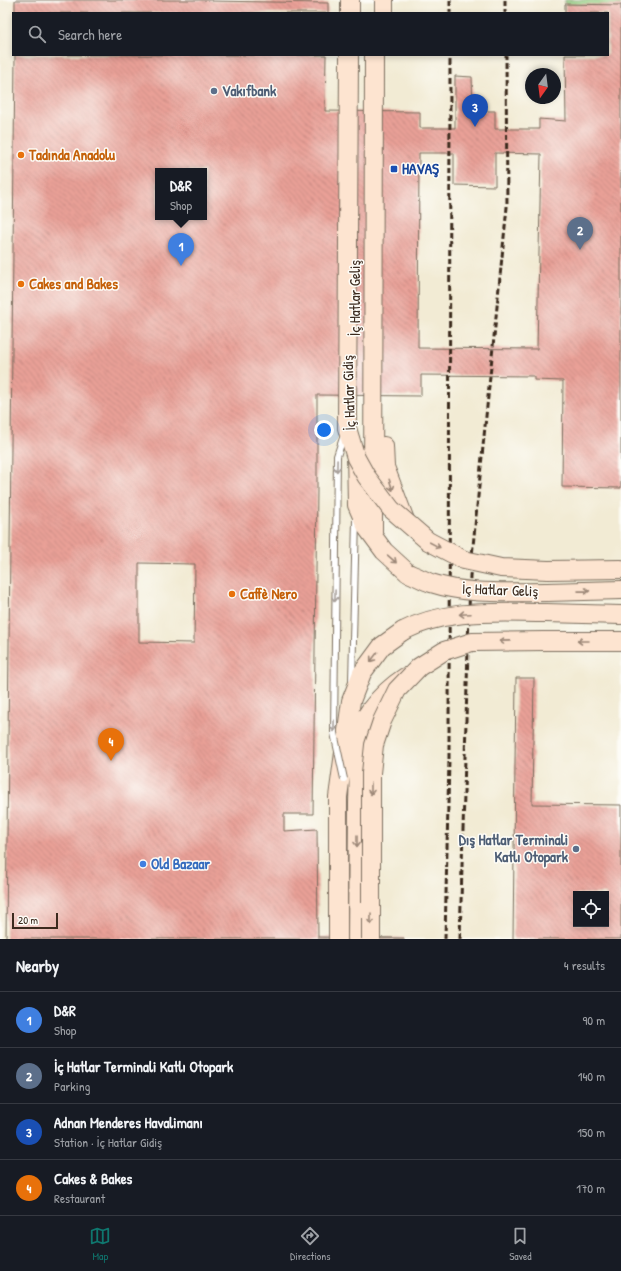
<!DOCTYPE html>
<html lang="en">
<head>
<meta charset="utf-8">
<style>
  body { margin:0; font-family:"Patrick Hand",sans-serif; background:#242831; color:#f1f3f6 }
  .controls { position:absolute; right:12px; bottom:12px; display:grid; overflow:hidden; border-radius:0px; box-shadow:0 2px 6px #0003 }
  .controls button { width:36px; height:36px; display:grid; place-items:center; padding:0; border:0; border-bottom:1px solid #363941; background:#171b24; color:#f1f3f6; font:20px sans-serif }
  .compass { position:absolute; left:525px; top:68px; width:36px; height:36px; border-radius:50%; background:#171b24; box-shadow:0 2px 6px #0003; rotate:194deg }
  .scale { position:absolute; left:12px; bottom:10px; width:46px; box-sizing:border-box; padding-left:4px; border:2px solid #3b2a1e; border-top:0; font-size:11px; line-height:14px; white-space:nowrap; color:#3b2a1e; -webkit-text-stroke:3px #fdfcf7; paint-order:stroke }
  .you { position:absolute; left:324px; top:430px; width:14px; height:14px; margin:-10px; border:3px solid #fff; border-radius:50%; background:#1a73e8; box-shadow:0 0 0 6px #1a73e833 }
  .badge { display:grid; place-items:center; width:26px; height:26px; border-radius:50%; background:#0f766e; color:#fff; font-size:13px; font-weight:700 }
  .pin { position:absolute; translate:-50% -33px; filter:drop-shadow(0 1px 2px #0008) }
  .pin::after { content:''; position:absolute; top:21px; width:14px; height:12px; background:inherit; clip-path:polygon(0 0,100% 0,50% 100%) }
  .popup { position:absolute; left:155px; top:168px; width:52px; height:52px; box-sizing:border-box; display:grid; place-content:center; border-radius:0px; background:#171b24; filter:drop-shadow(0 1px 3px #0005); font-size:13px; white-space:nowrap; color:#9ea1a6 }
  .popup b { font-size:15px; color:#f1f3f6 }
  .popup::after { content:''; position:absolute; left:50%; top:100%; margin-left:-8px; border:8px solid transparent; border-top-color:#171b24 }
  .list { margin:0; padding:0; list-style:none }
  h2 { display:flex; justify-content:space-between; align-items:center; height:52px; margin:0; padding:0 16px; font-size:17px }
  h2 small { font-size:13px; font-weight:400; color:#9ea1a6 }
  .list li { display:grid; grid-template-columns:26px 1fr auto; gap:12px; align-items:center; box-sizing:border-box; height:56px; padding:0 16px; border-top:1px solid #363941 }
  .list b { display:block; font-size:15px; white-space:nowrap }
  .list p { margin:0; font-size:13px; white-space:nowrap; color:#9ea1a6 }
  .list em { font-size:13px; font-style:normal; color:#9ea1a6 }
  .icon { flex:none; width:22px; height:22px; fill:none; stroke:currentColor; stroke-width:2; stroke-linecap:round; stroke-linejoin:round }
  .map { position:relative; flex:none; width:621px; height:939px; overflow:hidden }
  .search { position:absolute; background:#171b24; box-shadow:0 2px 6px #0003; left:12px; right:12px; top:12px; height:44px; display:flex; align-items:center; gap:10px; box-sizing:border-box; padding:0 14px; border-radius:0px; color:#9ea1a6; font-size:15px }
  .sheet { height:276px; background:#171b24 }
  nav { display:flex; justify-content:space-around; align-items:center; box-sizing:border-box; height:56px; border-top:1px solid #363941; background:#171b24; font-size:11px; color:#9ea1a6 }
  nav a { display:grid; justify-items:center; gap:2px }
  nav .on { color:#0f766e }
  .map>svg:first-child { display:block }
</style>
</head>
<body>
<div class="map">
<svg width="621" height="939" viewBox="0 0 621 939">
  <defs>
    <pattern id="building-back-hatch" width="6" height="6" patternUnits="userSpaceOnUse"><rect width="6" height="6" fill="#e9a097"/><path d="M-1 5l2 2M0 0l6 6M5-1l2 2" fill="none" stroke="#be837b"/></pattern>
  </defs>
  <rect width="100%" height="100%" fill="#fdfcf7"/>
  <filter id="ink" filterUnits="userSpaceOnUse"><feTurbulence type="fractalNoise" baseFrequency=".025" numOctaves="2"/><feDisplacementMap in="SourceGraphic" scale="8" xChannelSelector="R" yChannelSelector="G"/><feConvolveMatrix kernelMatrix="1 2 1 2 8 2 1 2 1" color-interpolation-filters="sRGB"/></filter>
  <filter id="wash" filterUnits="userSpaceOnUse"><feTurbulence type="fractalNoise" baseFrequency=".012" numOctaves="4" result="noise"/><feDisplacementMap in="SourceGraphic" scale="16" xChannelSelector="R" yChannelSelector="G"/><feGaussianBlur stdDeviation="0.9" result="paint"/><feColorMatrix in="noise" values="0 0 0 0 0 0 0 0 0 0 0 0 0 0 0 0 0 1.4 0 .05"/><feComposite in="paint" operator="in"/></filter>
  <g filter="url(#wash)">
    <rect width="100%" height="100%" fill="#f2ebd4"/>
    <!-- grass -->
    <path fill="#9ad589" stroke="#6a8054" d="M 565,0 L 621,0 L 621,5 L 565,4 Z"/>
    <g id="blocks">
      <!-- building -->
      <path fill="url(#building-back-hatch)" fill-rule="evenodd" d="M 15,0 L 212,0 L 212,1 L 328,3 L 328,13 L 15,13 Z
        M 565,4 L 621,5 L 621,488 L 562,487 L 563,381 L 534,380 L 534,376 L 421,375 L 421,396 L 317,395 L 317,490 L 313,814 L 284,814 L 284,831 L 317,829 L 318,937 L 404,938 L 404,939 L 6,939 L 15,55 L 326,55 L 325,111 L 420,112 L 420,128 L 455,128 L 455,76 L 472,77 L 473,111 L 495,111 L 495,129 L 539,129 L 539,119 L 566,121 L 565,55 L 608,55 L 608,13 L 565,13 ZM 419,153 L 454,153 L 454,185 L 495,186 L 495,153 L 541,154 L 537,349 L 418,348 ZM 158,171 L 204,171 L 204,217 L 158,217 ZM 139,563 L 195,564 L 194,643 L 139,642 Z
        M 516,678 L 534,678 L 532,804 L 621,805 L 621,939 L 513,939 ZM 576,894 L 606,894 L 606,924 L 576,924 Z"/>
    </g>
  </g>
  <g filter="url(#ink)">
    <use href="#blocks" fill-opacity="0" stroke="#7b6e5e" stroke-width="1"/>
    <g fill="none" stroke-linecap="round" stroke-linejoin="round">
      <defs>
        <path id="lane" d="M 352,681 L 356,519"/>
        <path id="secondary" d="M 384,13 L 384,0
          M 384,446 L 385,467 L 405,520
          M 356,452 L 357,505 L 367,528 L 384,551 L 408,573
          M 373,536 L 374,55
          M 548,570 L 621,569
          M 547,592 L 621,590
          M 546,613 L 621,615
          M 544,641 L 621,641
          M 351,751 C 358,721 379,694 405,677
          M 338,939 L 338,797 L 351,701 L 362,673 L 382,646 L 403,631
          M 357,939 L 358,803 L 359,767 L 368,734"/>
      </defs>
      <!-- lane casing -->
      <use href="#lane" stroke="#7b6e5e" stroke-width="8"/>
      <!-- secondary casing -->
      <use href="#secondary" stroke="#7b6e5e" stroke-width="20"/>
      <!-- lane -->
      <use href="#lane" stroke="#fff" stroke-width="6"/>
      <!-- secondary -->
      <use href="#secondary" stroke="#fde4d0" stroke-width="18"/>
      <!-- rail -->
      <path stroke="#3b2a1e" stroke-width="3" stroke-dasharray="6 3" stroke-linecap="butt" d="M 450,0 L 450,13
        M 505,0 L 505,13
        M 445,939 L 449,759 L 450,55
        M 460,939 L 470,576 L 507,207 L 506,55"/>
      <defs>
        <path id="lane-bridge" d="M 344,779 L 334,733 L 337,456 L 344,435"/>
        <path id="secondary-bridge" d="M 350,13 L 350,0
          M 349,55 L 347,428 L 356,458 L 366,476 L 391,509 L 428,541 L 464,560 L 501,568 L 548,570
          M 408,573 C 416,576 423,580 431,583 C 468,595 508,592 547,592
          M 403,631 C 447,608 498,613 546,613
          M 371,939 L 371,773 L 374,745 L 382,721 L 397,690 L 419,667 L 444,651 L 472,642 L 544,641"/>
      </defs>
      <!-- lane-bridge casing -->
      <use href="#lane-bridge" stroke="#7b6e5e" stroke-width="8" stroke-linecap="butt"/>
      <!-- secondary-bridge casing -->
      <use href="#secondary-bridge" stroke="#7b6e5e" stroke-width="20" stroke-linecap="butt"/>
      <!-- lane-bridge -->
      <use href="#lane-bridge" stroke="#fff" stroke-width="6"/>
      <!-- secondary-bridge -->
      <use href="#secondary-bridge" stroke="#fde4d0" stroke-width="18"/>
    </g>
    <!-- one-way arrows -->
    <defs><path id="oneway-shaft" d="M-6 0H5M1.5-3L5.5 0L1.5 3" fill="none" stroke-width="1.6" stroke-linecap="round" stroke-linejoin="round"/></defs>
    <g stroke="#a79f9a">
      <use href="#oneway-shaft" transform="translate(337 466) rotate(91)"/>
      <use href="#oneway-shaft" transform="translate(335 596) rotate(91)"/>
      <use href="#oneway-shaft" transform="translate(334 726) rotate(91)"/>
    </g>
    <g stroke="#9c8777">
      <use href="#oneway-shaft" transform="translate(391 485) rotate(72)"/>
      <use href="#oneway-shaft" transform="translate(435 545) rotate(28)"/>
      <use href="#oneway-shaft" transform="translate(392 559) rotate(41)"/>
      <use href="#oneway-shaft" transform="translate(584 591) rotate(-1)"/>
      <use href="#oneway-shaft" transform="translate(465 614) rotate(177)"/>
      <use href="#oneway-shaft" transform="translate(505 641) rotate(179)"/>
      <use href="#oneway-shaft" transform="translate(583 641) rotate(-180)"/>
      <use href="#oneway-shaft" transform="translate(374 657) rotate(127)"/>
      <use href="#oneway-shaft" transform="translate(371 789) rotate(90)"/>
      <use href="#oneway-shaft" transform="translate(357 841) rotate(90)"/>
      <use href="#oneway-shaft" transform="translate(371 919) rotate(90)"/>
    </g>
  </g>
  <!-- markers -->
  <g fill="#5c6f8a" stroke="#fdfcf7" stroke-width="1.5">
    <circle cx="214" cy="91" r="4"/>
    <circle cx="576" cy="849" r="4"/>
  </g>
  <g fill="#e8710a" stroke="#fdfcf7" stroke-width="1.5">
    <circle cx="21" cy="155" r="4"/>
    <circle cx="21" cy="284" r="4"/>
    <circle cx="232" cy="594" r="4"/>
  </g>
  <rect fill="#1a4fb4" stroke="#fdfcf7" stroke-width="1.5" x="390" y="165" width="8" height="8" rx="2"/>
  <circle fill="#3f7fe0" stroke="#fdfcf7" stroke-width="1.5" cx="143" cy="864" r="4"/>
  <g text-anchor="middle" stroke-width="3" stroke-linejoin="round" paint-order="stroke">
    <!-- service labels -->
    <g font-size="15" font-weight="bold" fill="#4e5e75" stroke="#fdfcf7" text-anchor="start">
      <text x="222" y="96">Vakıfbank</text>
      <text x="568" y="845" text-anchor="end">Dış Hatlar Terminali<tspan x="568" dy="17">Katlı Otopark</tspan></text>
    </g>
    <!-- food labels -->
    <g font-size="15" font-weight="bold" fill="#c56008" stroke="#fdfcf7" text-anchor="start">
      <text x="29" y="160">Tadında Anadolu</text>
      <text x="29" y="289">Cakes and Bakes</text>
      <text x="240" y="599">Caffè Nero</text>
    </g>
    <!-- transit labels -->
    <g font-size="15" font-weight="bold" fill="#164399" stroke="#fdfcf7" text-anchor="start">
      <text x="402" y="174">HAVAŞ</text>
    </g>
    <!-- street labels -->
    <g font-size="15" fill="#3b2a1e" stroke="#fdfcf7">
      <text transform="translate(355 298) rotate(-90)" y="5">İç Hatlar Geliş</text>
      <text transform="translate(349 393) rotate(-92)" y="5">İç Hatlar Gidiş</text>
      <text transform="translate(500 590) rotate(2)" y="5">İç Hatlar Geliş</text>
    </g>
    <!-- shop labels -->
    <g font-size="15" font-weight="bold" fill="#366cbe" stroke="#fdfcf7" text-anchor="start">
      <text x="151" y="869">Old Bazaar</text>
    </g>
  </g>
</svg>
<div class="controls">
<button><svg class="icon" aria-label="locate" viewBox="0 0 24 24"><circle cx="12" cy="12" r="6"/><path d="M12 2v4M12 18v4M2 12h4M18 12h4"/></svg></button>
</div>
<svg class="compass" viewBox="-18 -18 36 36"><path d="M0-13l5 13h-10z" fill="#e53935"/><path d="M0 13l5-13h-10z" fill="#9ea1a6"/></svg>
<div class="scale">20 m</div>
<div class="you"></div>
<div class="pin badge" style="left:181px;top:266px;background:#3f7fe0">1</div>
<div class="popup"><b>D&amp;R</b>Shop</div>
<div class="pin badge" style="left:580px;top:250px;background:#5c6f8a">2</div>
<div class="pin badge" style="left:475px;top:127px;background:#1a4fb4">3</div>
<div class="pin badge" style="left:111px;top:761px;background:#e8710a">4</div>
<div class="search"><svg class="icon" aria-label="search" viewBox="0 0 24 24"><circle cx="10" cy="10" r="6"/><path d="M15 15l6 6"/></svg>Search here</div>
</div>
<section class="sheet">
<h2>Nearby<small>4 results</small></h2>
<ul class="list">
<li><span class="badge" style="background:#3f7fe0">1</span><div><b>D&amp;R</b><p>Shop</p></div><em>90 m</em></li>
<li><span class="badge" style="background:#5c6f8a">2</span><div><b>İç Hatlar Terminali Katlı Otopark</b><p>Parking</p></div><em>140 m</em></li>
<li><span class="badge" style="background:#1a4fb4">3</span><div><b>Adnan Menderes Havalimanı</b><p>Station · İç Hatlar Gidiş</p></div><em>150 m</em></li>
<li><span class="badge" style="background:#e8710a">4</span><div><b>Cakes &amp; Bakes</b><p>Restaurant</p></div><em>170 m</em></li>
</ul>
</section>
<nav>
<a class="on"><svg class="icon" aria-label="map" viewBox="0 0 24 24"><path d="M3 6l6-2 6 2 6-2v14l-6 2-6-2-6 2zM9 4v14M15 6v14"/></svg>Map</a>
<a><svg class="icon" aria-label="directions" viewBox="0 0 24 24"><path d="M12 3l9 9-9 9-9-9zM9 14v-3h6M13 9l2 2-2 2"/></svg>Directions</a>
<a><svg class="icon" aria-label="saved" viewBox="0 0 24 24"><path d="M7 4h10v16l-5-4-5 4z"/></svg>Saved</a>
</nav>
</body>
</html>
